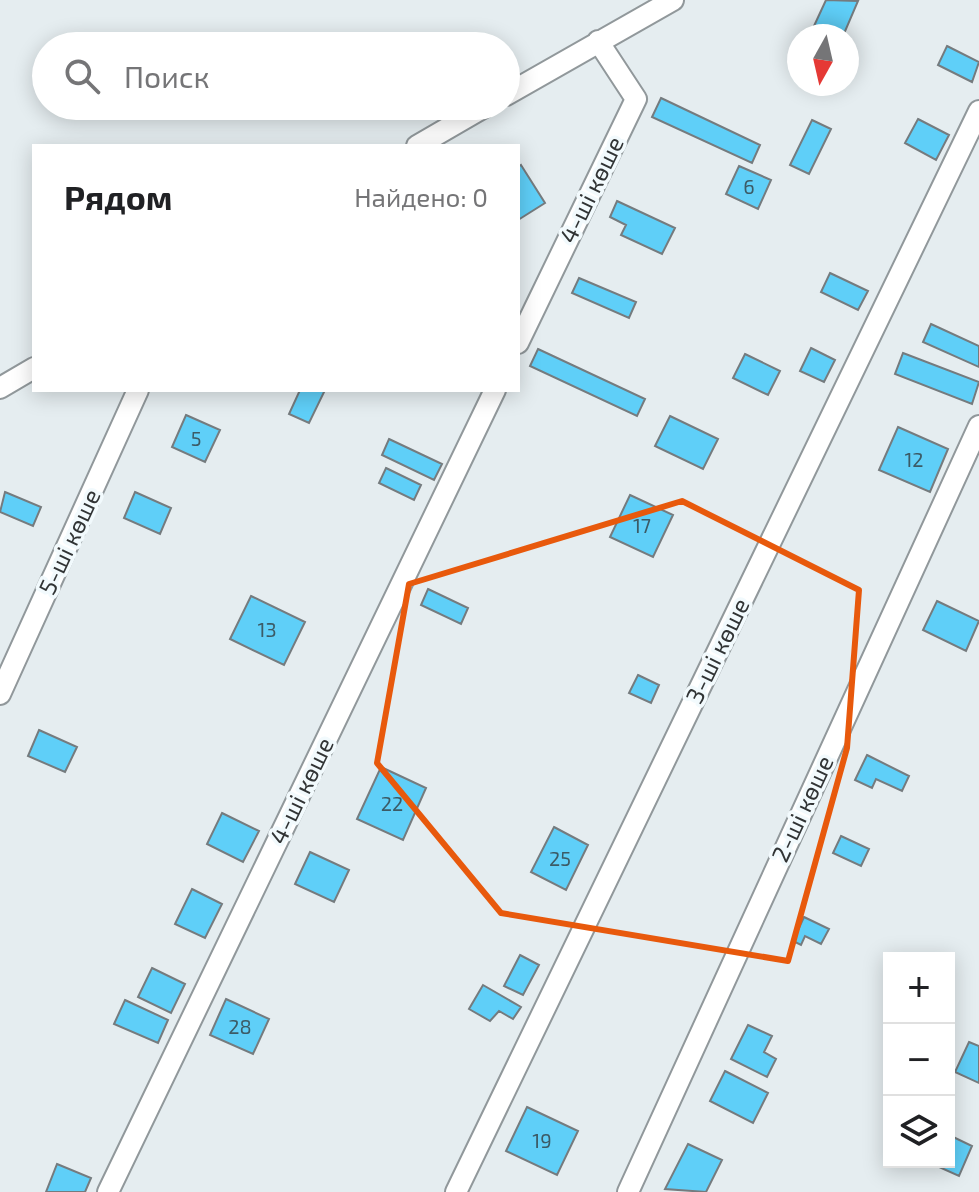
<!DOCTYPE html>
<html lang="ru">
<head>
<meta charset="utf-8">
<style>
  body { margin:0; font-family:"Exo 2",sans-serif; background:#f2f2f2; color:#202124 }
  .controls { position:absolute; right:24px; bottom:24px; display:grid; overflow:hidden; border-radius:0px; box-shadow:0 4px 20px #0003 }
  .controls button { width:72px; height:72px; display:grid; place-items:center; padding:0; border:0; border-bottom:2px solid #e0e0e0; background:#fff; color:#202124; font:40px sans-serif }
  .compass { position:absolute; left:787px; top:24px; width:72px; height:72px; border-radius:50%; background:#fff; box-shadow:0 4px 20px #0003; rotate:188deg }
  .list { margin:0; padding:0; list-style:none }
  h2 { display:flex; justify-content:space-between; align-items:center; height:104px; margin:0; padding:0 32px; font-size:34px }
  h2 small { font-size:26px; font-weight:400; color:#757577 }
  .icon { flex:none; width:44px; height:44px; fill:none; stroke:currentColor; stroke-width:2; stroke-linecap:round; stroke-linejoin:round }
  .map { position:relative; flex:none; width:979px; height:1192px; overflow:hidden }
  .search { position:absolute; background:#fff; box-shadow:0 4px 20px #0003; left:32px; top:32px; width:488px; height:88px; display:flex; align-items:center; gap:20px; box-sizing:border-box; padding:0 28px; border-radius:44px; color:#757577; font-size:30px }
  .panel { position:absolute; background:#fff; box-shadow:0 4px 20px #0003; left:32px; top:144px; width:488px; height:248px; border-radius:0px }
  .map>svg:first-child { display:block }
</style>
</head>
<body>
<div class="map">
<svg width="979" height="1192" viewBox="0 0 979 1192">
  <rect width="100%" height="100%" fill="#e5edf0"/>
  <!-- building -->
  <path fill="#5fcff8" stroke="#757b7e" stroke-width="2" d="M 826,0 L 858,1 L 843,36 L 814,26 Z
    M 947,46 L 979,62 L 972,82 L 938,65 Z
    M 661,98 L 760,145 L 752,163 L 652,117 Z
    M 918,119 L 949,135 L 936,160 L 905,143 Z
    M 812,120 L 831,129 L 809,174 L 790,165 Z
    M 521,165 L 545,203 L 518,220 L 518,167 Z
    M 739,166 L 771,180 L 758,209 L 726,194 Z
    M 617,201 L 675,228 L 662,254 L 621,235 L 626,225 L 610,217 Z
    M 830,273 L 868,291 L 858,310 L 821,292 Z
    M 579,278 L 636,302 L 629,318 L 572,293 Z
    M 931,324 L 979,346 L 979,367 L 923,342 Z
    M 811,348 L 835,360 L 824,382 L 800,371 Z
    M 538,349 L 645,399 L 637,416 L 530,366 Z
    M 903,353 L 979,382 L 972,404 L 895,374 Z
    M 745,354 L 780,371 L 768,395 L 733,378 Z
    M 300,390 L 325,390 L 309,423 L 289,414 Z
    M 186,415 L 220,430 L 205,462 L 172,447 Z
    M 670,416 L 718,439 L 703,469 L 655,446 Z
    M 898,427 L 948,449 L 930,492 L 879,470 Z
    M 389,439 L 442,464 L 434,480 L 382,455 Z
    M 386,468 L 421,485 L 414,500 L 379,483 Z
    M 5,492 L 41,507 L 33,526 L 0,512 Z
    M 135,492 L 171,508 L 160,534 L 124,518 Z
    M 630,495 L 673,515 L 653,557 L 610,537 Z
    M 428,589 L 468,608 L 461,624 L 421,605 Z
    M 251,596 L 305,622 L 284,665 L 230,639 Z
    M 937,601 L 979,621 L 966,651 L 923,630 Z
    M 638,675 L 659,685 L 651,703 L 629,693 Z
    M 39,730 L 77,747 L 65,772 L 28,756 Z
    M 867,755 L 909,776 L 902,791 L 876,779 L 872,788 L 855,780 Z
    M 381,767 L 426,788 L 403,840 L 357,819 Z
    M 222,813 L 259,831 L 243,862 L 207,844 Z
    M 554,827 L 588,845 L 566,890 L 531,872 Z
    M 841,836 L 869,849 L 861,866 L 833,853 Z
    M 310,852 L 349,870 L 334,902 L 295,884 Z
    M 192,889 L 222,904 L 205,938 L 175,924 Z
    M 804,917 L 829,929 L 821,944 L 805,936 L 801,945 L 793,941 Z
    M 520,955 L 539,965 L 523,995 L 504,986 Z
    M 152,968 L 185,984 L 171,1013 L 138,997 Z
    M 483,985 L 521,1007 L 513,1019 L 499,1011 L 490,1021 L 469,1009 Z
    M 226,999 L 269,1019 L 253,1054 L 210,1035 Z
    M 125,1000 L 168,1020 L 158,1043 L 114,1024 Z
    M 748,1025 L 772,1036 L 764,1052 L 776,1059 L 767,1077 L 731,1059 Z
    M 969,1042 L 979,1046 L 979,1083 L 955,1072 Z
    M 725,1071 L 768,1093 L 753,1123 L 710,1101 Z
    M 527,1107 L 578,1131 L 557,1175 L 506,1151 Z
    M 949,1135 L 972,1146 L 959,1176 L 928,1162 L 949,1162 Z
    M 688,1144 L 722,1160 L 706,1192 L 665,1189 Z
    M 57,1164 L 91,1178 L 85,1192 L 46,1192 Z"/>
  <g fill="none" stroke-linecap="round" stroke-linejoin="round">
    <defs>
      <path id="minor" d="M 506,95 L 673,0
        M 417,146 L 486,106
        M 518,343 L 636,99 L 598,41
        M 0,388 L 34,368
        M 0,694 L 138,390
        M 108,1192 L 495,390
        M 456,1192 L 979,111
        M 628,1192 L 979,426"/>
    </defs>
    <!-- minor casing -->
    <use href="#minor" stroke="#91989b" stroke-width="24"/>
    <!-- minor -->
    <use href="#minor" stroke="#fff" stroke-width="20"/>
  </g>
  <!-- marked area -->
  <path fill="none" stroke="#e8590c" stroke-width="6" stroke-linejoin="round" d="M 682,501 L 859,590 L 847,748 L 788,961 L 501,913 L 377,763 L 409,584 Z"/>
  <g text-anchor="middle" stroke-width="7" stroke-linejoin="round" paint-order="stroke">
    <!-- number labels -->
    <g font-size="20" fill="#3c5b66">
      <text x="749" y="194">6</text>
      <text x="196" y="446">5</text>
      <text x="914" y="467">12</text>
      <text x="642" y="533">17</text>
      <text x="267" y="637">13</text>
      <text x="392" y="811">22</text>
      <text x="560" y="866">25</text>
      <text x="240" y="1034">28</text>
      <text x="542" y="1148">19</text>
    </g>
    <!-- street labels -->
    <g font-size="24" fill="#313435" stroke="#f2fafd">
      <text transform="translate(592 190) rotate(-64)" y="8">4-шi көше</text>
      <text transform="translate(70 542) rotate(-65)" y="8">5-шi көше</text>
      <text transform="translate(718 651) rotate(-64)" y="8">3-шi көше</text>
      <text transform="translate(302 791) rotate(-64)" y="8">4-шi көше</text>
      <text transform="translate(803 809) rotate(-65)" y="8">2-ші көше</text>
    </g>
  </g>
</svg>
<div class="controls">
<button>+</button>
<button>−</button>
<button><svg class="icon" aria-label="layers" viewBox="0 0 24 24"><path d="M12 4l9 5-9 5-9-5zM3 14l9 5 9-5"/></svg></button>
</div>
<svg class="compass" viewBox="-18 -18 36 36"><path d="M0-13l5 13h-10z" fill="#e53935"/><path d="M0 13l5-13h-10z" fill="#757577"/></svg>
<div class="search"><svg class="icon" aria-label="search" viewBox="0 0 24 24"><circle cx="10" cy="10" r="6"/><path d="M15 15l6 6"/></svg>Поиск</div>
<section class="panel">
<h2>Рядом<small>Найдено: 0</small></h2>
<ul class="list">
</ul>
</section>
</div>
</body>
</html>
